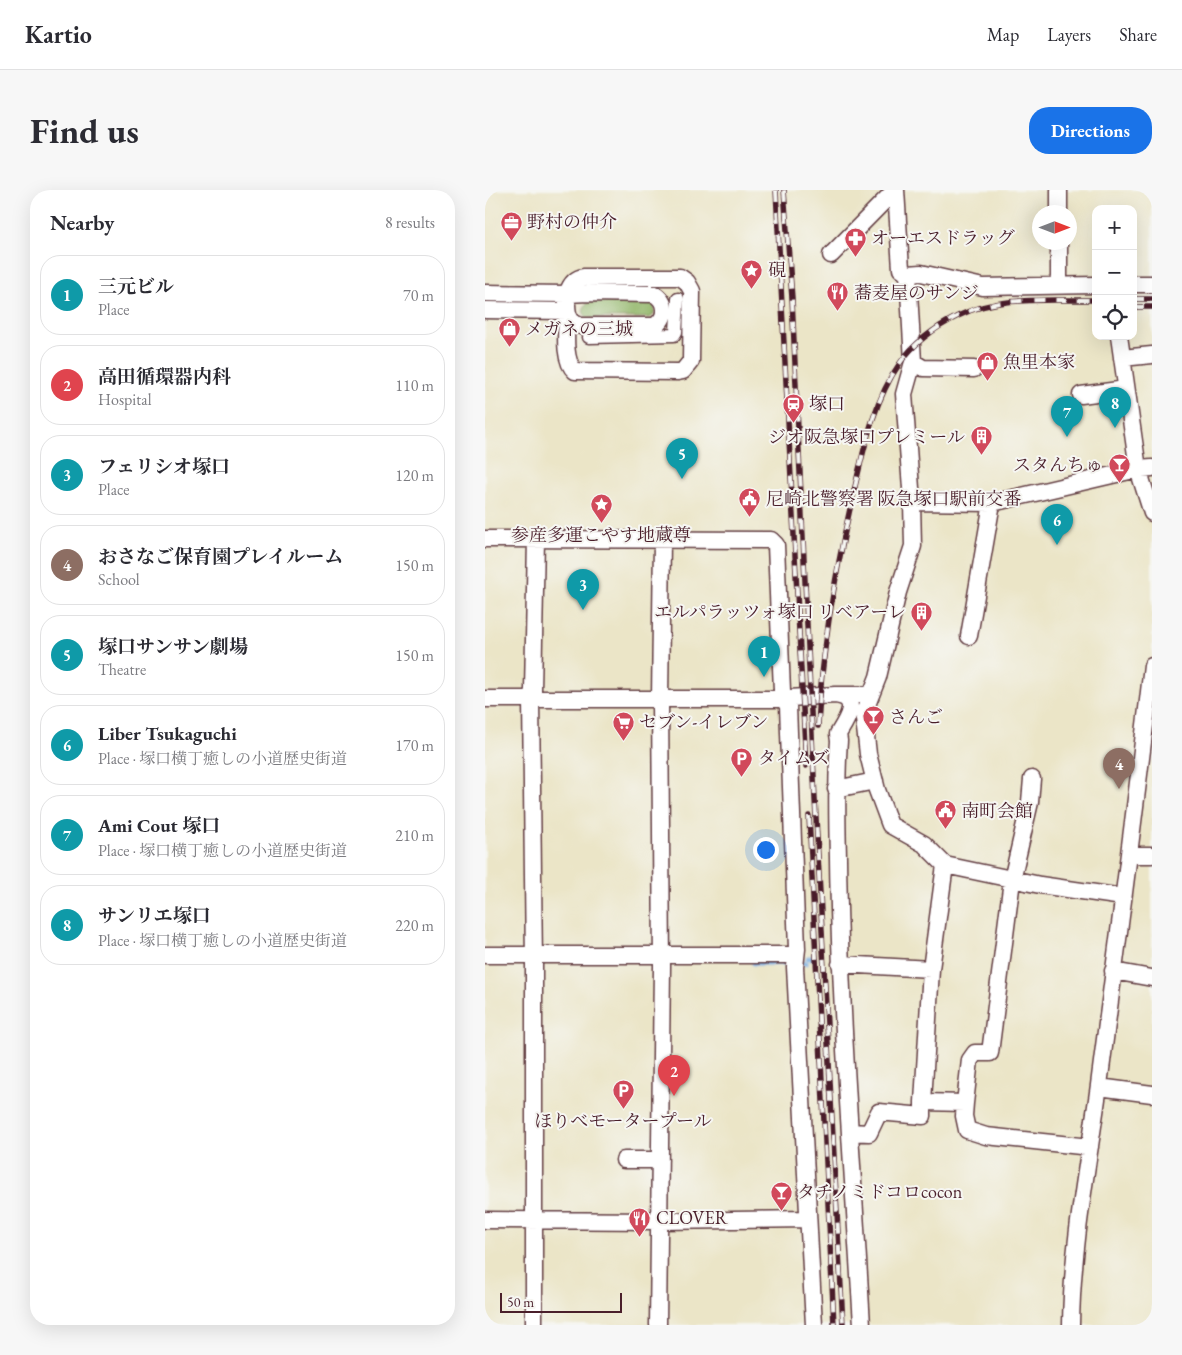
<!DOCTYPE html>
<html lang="en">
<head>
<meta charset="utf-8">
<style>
  body { margin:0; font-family:"EB Garamond","Noto Serif JP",serif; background:#f7f7f7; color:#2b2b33 }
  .controls { position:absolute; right:15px; top:15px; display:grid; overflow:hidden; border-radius:10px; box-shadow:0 5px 20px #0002 }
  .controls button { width:45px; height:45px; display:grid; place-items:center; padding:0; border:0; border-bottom:1px solid #e1e1e2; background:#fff; color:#2b2b33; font:25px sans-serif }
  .compass { position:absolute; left:547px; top:15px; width:45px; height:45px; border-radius:50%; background:#fff; box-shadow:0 5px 20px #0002; rotate:90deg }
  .scale { position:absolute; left:15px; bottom:12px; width:122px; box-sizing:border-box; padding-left:5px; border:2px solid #4a1f2b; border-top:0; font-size:14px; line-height:18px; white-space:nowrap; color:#4a1f2b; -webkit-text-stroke:4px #f6f6f2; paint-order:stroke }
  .you { position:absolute; left:280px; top:659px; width:18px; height:18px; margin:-12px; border:4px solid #fff; border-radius:50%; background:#1a73e8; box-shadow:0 0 0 8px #1a73e833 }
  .badge { display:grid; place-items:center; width:32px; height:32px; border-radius:50%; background:#1a73e8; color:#fff; font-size:16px; font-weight:700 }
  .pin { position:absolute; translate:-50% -41px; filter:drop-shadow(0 1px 2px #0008) }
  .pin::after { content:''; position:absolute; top:26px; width:18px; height:15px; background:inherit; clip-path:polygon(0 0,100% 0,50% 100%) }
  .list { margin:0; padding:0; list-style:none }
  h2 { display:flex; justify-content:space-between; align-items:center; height:65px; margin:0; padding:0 20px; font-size:21px }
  h2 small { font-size:16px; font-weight:400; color:#7c7c81 }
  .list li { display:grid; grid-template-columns:32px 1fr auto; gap:15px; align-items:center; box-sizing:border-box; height:80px; margin:0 10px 10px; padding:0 10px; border:1px solid #e1e1e2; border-radius:20px }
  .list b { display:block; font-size:19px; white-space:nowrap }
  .list p { margin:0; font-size:16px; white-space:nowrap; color:#7c7c81 }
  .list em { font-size:16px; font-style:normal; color:#7c7c81 }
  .icon { flex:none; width:28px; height:28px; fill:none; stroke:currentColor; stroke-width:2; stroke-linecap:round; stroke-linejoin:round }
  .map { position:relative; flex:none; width:667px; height:1135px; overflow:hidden; border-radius:20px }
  header { display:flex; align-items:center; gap:30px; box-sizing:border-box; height:70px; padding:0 25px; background:#fff; border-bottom:1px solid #e1e1e2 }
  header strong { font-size:24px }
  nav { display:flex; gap:28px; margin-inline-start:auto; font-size:18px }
  .intro { display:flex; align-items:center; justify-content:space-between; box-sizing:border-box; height:120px; padding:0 30px }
  h1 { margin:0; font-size:35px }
  .button { padding:12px 22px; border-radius:20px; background:#1a73e8; color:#fff; font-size:18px; font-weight:700 }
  main { display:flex; gap:30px; padding:0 30px }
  aside { flex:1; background:#fff; border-radius:20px; box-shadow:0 5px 20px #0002 }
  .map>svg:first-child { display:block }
</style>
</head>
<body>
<header>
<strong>Kartio</strong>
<nav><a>Map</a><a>Layers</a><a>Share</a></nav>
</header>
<div class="intro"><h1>Find us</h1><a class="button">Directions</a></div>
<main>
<aside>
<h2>Nearby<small>8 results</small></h2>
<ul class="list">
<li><span class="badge" style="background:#0f9aa8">1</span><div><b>三元ビル</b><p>Place</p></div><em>70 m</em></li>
<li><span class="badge" style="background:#e0444e">2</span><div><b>高田循環器内科</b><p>Hospital</p></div><em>110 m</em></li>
<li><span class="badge" style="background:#0f9aa8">3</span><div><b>フェリシオ塚口</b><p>Place</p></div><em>120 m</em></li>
<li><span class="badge" style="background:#8d6e63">4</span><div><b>おさなご保育園プレイルーム</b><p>School</p></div><em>150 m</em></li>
<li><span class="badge" style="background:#0f9aa8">5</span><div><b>塚口サンサン劇場</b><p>Theatre</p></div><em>150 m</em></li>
<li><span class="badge" style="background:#0f9aa8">6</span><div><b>Liber Tsukaguchi</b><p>Place · 塚口横丁癒しの小道歴史街道</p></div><em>170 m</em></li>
<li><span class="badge" style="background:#0f9aa8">7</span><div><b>Ami Cout 塚口</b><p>Place · 塚口横丁癒しの小道歴史街道</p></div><em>210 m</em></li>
<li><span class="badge" style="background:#0f9aa8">8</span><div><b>サンリエ塚口</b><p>Place · 塚口横丁癒しの小道歴史街道</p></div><em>220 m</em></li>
</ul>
</aside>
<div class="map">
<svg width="667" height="1135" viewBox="0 0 667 1135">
  <rect width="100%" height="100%" fill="#f6f6f2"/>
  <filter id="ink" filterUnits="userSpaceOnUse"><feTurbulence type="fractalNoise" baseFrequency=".02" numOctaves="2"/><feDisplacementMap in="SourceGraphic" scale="10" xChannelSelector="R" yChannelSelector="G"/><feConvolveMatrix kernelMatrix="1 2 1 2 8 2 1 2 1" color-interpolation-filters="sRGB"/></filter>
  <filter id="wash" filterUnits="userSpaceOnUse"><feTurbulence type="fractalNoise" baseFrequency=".0096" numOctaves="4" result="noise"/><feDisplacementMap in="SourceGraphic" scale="20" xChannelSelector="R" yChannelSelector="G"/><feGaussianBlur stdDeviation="1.12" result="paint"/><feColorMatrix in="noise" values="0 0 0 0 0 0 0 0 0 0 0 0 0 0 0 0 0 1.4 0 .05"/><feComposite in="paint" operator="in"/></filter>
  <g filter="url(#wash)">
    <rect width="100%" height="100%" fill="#ebe5c7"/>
    <!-- forest -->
    <path fill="#92b669" stroke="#6e6a4a" d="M 105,112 L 164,112 L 169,115 L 170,120 L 168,126 L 164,128 L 104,128 C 97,125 97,120 101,114 Z"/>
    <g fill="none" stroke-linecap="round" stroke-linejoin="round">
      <!-- stream -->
      <path stroke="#74abe3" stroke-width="5" d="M 323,768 L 326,768
        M 269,773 L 321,773"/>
    </g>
  </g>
  <g filter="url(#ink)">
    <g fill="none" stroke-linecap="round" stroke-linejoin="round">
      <defs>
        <path id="pedestrian" d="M 104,147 L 189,145 L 191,142 L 193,109"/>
        <path id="minor" d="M 411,0 L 416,79 L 423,84 L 428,172 L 419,204 L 427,312 L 428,356 L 413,402 L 393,487 L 380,520 L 379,529 L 383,564 L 392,600 L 405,635 L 439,654 L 460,675 L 555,695 L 638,707
          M 574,22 L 574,0
          M 346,65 L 410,0
          M 423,84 L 436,83 L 498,97 L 611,95
          M 648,94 L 667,94
          M 574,95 L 574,52
          M 0,103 L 82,104 C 85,95 89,88 99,87 L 195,87 L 202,92 L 207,101 L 206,171 L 198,181 L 193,182 L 90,181 C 77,170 82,137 82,121 L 0,120
          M 103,103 L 169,104 C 182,111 183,129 169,136 L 96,136 C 80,132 82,117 82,104 Z
          M 634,146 L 653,279 L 667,323
          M 637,168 L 667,165
          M 428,172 L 438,178 L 489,179
          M 596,205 L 641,199
          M 427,312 L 507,313 L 653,279 L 667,278
          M 0,349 L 286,350 L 291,355 L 297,501 L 298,508 L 303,516 L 312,759 L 310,777 L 329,1135
          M 484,446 L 507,313
          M 350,505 C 377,508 361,531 353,544 L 354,551 C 351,590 352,628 353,668 C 355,824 368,979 377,1135
          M 0,509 L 290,509 L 350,505 L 386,505
          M 547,589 L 545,612 L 527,690 L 505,863 L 490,863 L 485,870 L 480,913 L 479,926 L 482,940 L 501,946 L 605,957
          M 351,599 L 390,591
          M 644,665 L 667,665
          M 0,765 L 310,765
          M 355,774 L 446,779
          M 628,781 L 667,788
          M 614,897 L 667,904
          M 438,912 L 446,779 L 460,675
          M 365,942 L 384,943 L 394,922 L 438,926 L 438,912 L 480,913
          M 139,970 L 175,970
          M 0,1030 L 175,1031 L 323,1029
          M 49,1135 L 49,774 L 46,509 L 48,500 L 51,349
          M 173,1135 L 177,776 L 175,509 L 177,350
          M 586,1135 C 587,1054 603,975 614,895 C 632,756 651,616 667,476"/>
      </defs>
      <!-- pedestrian casing -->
      <use href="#pedestrian" stroke="#623d42" stroke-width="15"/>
      <!-- minor casing -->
      <use href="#minor" stroke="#623d42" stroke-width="19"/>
      <!-- pedestrian -->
      <use href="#pedestrian" stroke="#fff" stroke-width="12"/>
      <!-- minor -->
      <use href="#minor" stroke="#fff" stroke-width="16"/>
      <defs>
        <path id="rail" d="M 291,0 L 321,576
          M 299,0 L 307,108 L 330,609 L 358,1135
          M 648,109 L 667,109
          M 648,117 L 667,117
          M 333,536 C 337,457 351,378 369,301 C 379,258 389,210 415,173 C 429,153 451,137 473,126 C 513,105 566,111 611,110
          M 324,626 L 349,1135"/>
      </defs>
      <!-- rail casing -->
      <use href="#rail" stroke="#4a1f2b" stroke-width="5.5"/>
      <!-- rail -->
      <use href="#rail" stroke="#f6f6f2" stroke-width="4" stroke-dasharray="11" stroke-linecap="butt"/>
    </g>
  </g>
  <!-- icons -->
  <defs>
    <symbol id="office-pin" viewBox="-11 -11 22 30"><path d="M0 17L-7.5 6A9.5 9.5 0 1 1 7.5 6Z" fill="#d1495b" stroke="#f6f6f2"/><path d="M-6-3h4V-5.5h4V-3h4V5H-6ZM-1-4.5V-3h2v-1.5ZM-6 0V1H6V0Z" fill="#fff"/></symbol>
    <symbol id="pharmacy-pin" viewBox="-11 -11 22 30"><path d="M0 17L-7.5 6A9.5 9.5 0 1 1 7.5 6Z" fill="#d1495b" stroke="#f6f6f2"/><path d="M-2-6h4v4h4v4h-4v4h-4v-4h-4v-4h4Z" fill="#fff"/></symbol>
    <symbol id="sight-pin" viewBox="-11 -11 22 30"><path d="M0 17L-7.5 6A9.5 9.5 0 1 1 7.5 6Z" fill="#d1495b" stroke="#f6f6f2"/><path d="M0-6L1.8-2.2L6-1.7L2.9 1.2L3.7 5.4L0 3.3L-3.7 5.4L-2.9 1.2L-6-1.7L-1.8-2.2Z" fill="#fff"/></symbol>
    <symbol id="restaurant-pin" viewBox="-11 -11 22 30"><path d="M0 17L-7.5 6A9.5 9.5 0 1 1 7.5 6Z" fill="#d1495b" stroke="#f6f6f2"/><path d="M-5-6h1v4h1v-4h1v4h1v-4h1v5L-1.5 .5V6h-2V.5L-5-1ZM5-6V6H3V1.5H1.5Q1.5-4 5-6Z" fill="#fff"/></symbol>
    <symbol id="shop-pin" viewBox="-11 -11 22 30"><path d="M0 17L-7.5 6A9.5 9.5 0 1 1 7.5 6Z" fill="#d1495b" stroke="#f6f6f2"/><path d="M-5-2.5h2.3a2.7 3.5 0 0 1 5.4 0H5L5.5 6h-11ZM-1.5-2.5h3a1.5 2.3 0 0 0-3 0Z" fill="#fff"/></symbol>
    <symbol id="station-pin" viewBox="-11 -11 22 30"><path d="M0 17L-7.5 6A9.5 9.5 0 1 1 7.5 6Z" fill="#d1495b" stroke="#f6f6f2"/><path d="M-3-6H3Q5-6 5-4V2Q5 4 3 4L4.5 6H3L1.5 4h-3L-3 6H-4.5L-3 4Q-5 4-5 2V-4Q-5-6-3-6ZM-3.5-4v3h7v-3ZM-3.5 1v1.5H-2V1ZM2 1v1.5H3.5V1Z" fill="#fff"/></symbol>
    <symbol id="building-pin" viewBox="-11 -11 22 30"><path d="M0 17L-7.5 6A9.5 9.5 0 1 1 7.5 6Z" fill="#d1495b" stroke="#f6f6f2"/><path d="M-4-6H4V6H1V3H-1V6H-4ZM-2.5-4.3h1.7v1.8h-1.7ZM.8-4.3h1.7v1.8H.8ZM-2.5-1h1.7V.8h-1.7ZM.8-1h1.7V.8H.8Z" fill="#fff"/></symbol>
    <symbol id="bar-pin" viewBox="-11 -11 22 30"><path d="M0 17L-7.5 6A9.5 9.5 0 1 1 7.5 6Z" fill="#d1495b" stroke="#f6f6f2"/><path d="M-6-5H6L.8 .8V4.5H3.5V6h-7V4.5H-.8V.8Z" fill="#fff"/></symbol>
    <symbol id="civic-pin" viewBox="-11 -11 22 30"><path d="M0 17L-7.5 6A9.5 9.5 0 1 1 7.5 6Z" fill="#d1495b" stroke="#f6f6f2"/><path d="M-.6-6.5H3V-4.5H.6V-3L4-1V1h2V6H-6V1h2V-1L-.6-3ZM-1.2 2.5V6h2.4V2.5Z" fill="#fff"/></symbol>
    <symbol id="supermarket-pin" viewBox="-11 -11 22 30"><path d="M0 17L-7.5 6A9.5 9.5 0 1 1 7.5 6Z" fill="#d1495b" stroke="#f6f6f2"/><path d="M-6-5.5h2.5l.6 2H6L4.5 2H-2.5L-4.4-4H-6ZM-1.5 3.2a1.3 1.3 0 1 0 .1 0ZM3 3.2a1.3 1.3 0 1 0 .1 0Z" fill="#fff"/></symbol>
    <symbol id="parking-pin" viewBox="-11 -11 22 30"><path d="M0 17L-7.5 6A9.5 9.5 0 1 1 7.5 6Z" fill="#d1495b" stroke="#f6f6f2"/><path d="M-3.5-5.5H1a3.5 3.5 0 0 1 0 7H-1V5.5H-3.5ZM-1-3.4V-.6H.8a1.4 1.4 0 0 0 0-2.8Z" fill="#fff"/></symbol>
  </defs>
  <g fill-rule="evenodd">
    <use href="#office-pin" x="14" y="20" width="25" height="34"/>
    <use href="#pharmacy-pin" x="358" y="36" width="25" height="34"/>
    <use href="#sight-pin" x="254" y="68" width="25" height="34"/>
    <use href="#restaurant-pin" x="340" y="90" width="25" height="34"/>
    <use href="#shop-pin" x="12" y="126" width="25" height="34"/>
    <use href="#shop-pin" x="490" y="160" width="25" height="34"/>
    <use href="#station-pin" x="296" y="202" width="25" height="34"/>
    <use href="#building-pin" x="484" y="234" width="25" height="34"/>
    <use href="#bar-pin" x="622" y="262" width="25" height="34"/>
    <use href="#civic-pin" x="252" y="296" width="25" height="34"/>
    <use href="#sight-pin" x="104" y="302" width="25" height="34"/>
    <use href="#building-pin" x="424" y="410" width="25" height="34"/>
    <use href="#bar-pin" x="376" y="514" width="25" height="34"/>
    <use href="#supermarket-pin" x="126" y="520" width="25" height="34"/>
    <use href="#parking-pin" x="244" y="556" width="25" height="34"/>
    <use href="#civic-pin" x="448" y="608" width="25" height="34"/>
    <use href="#parking-pin" x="126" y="888" width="25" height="34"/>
    <use href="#bar-pin" x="284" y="990" width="25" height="34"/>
    <use href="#restaurant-pin" x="142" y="1016" width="25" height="34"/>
  </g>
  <g text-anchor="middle" stroke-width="4" stroke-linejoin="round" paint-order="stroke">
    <!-- poi labels -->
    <g font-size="18" fill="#4a1f2b" stroke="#f6f6f2" text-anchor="start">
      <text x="42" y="38">野村の仲介</text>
      <text x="386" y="54">オーエスドラッグ</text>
      <text x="283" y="86">硯</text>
      <text x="369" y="109">蕎麦屋のサンジ</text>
      <text x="40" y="145">メガネの三城</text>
      <text x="518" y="178">魚里本家</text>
      <text x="324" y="220">塚口</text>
      <text x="480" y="253" text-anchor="end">ジオ阪急塚口プレミール</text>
      <text x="618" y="281" text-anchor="end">スタんちゅ</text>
      <text x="281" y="315">尼崎北警察署 阪急塚口駅前交番</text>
      <text x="116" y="351" text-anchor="middle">参産多運こやす地蔵尊</text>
      <text x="421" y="428" text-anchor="end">エルパラッツォ塚口 リベアーレ</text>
      <text x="404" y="533">さんご</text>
      <text x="154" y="538">セブン-イレブン</text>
      <text x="273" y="574">タイムズ</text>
      <text x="476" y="627">南町会館</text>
      <text x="138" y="937" text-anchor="middle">ほりべモータープール</text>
      <text x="312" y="1008">タチノミドコロcocon</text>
      <text x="171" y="1034">CLOVER</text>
    </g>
  </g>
</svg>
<div class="controls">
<button>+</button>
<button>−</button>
<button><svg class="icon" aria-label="locate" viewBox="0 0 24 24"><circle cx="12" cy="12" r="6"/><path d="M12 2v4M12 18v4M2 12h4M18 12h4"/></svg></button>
</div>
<svg class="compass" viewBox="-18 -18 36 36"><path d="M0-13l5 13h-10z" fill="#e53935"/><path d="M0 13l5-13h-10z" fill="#7c7c81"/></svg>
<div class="scale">50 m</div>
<div class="you"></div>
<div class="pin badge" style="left:279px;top:487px;background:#0f9aa8">1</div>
<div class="pin badge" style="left:189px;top:906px;background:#e0444e">2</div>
<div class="pin badge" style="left:98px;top:420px;background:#0f9aa8">3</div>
<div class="pin badge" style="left:634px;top:599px;background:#8d6e63">4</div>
<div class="pin badge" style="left:197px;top:289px;background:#0f9aa8">5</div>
<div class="pin badge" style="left:572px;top:355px;background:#0f9aa8">6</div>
<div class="pin badge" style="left:582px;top:247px;background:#0f9aa8">7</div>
<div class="pin badge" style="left:630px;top:238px;background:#0f9aa8">8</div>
</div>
</main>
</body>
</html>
